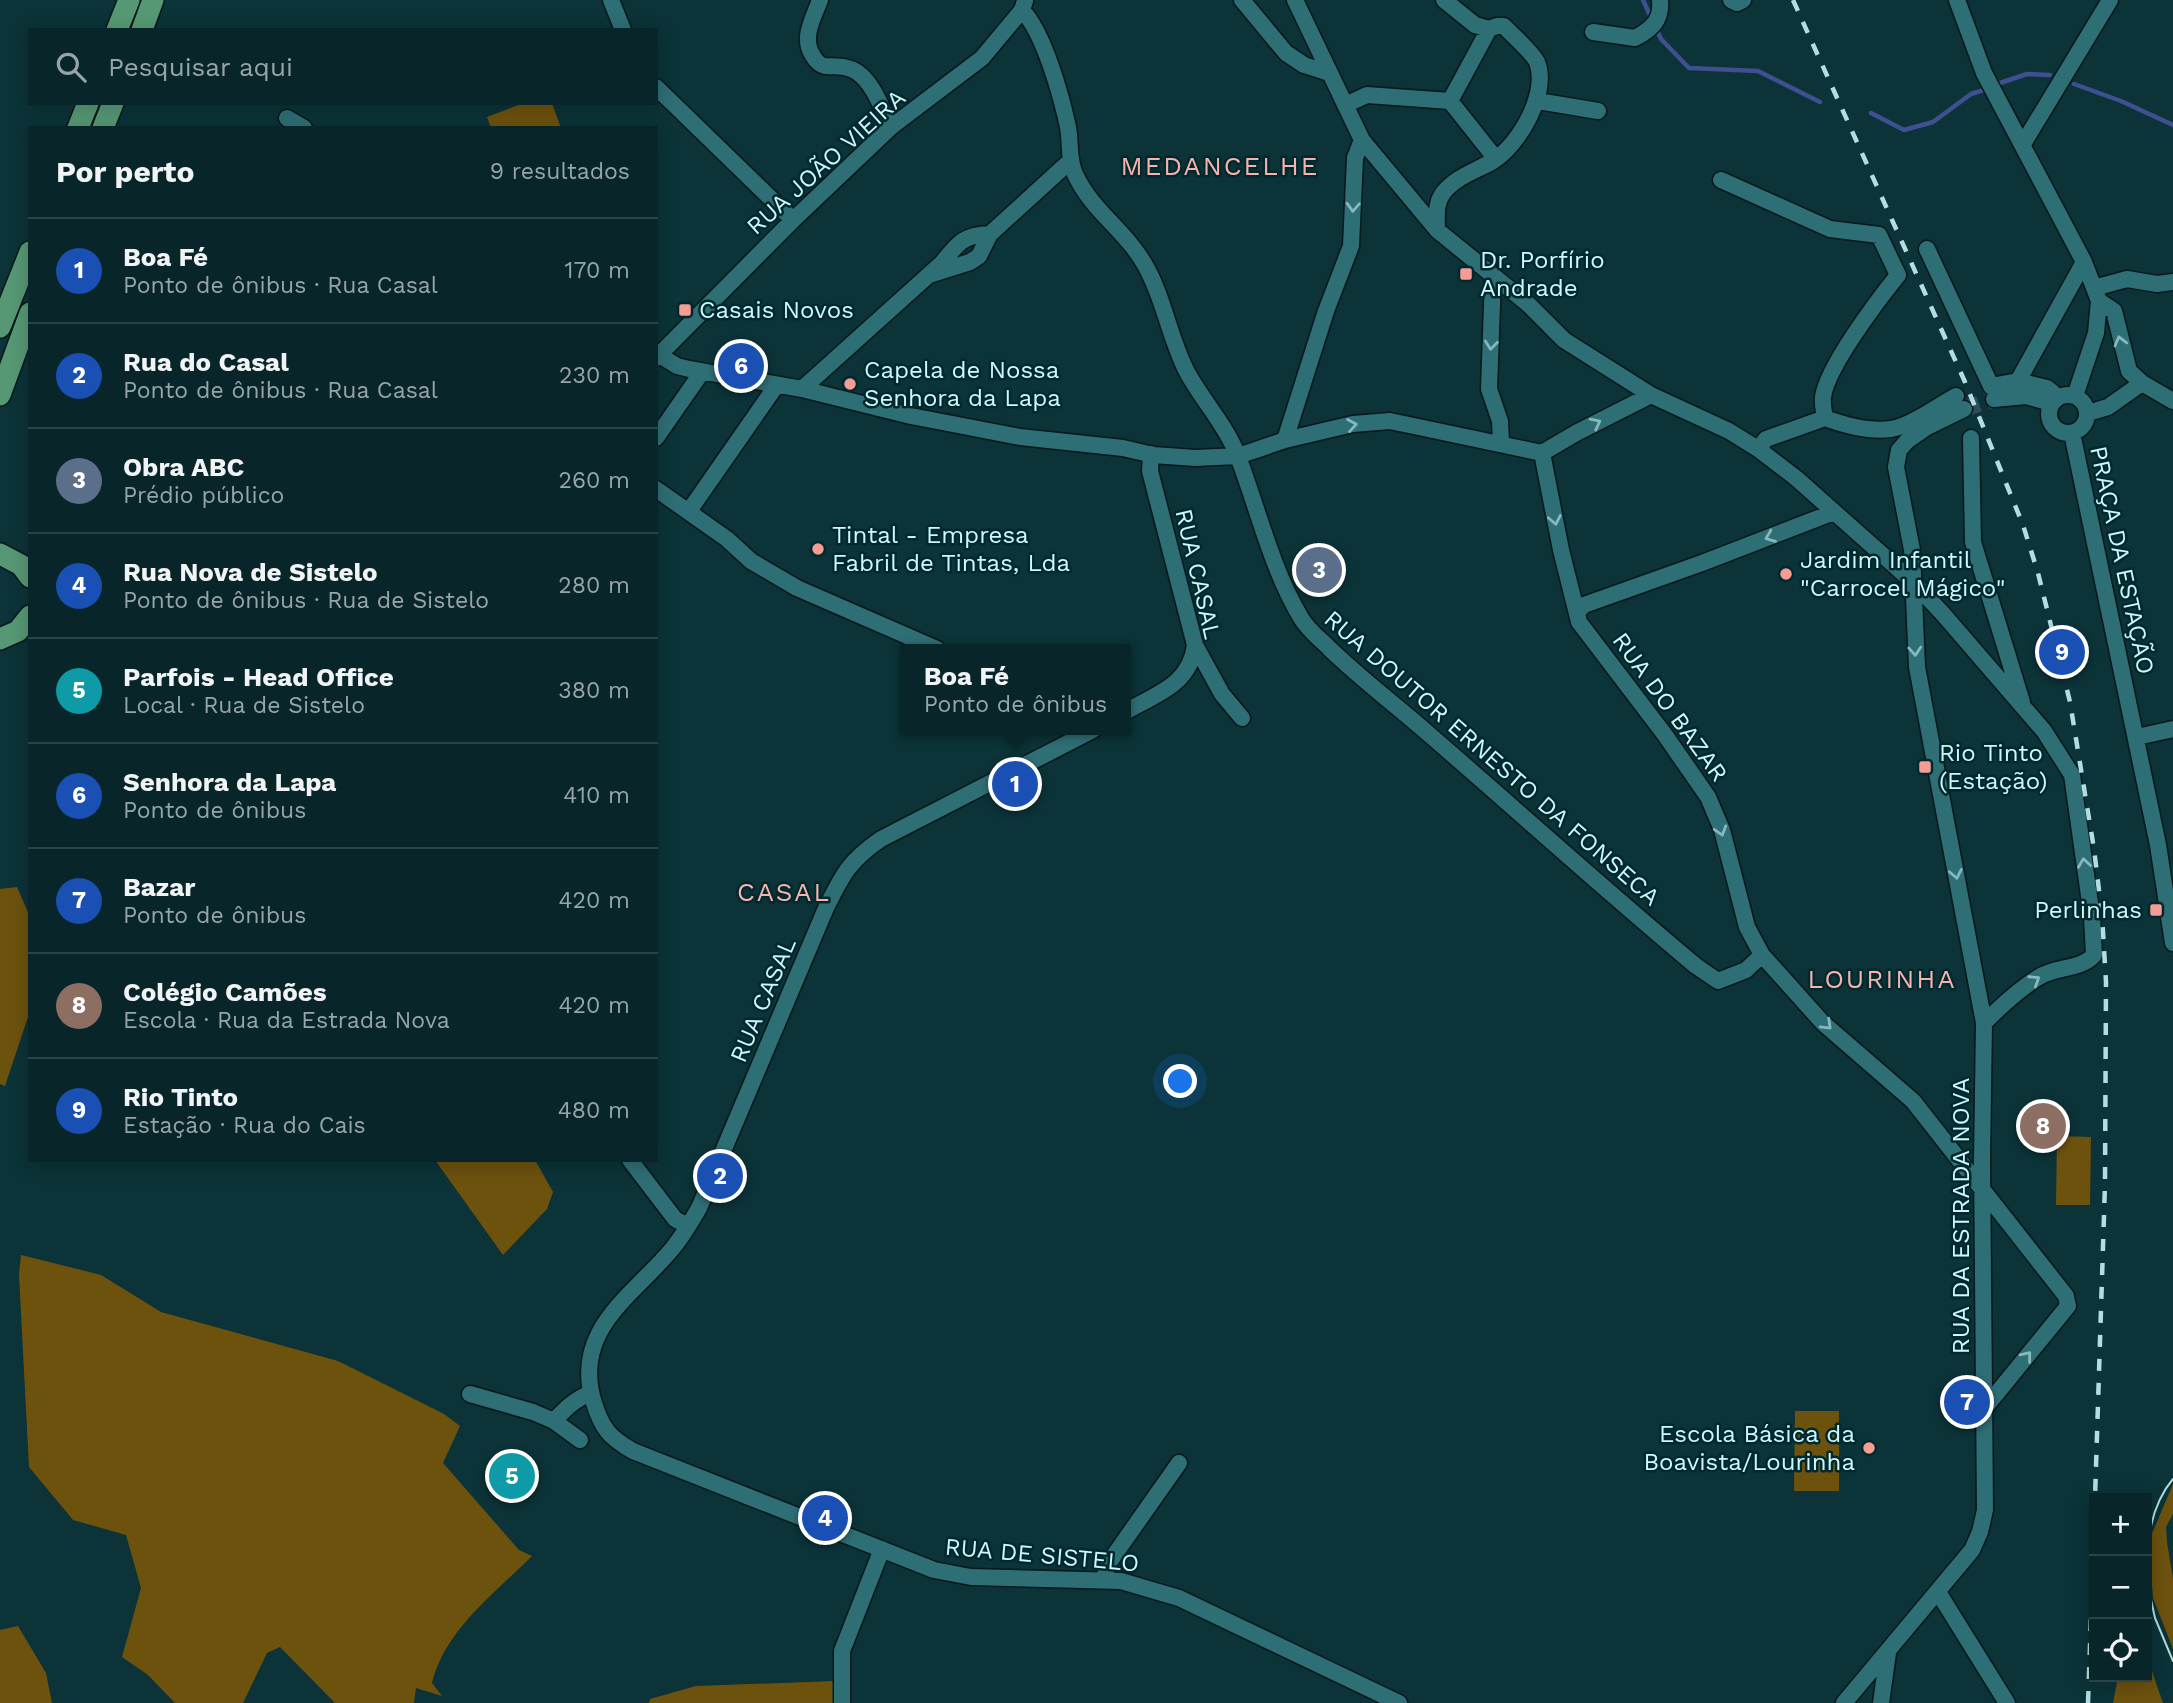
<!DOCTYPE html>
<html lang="pt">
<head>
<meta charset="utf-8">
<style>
  body { margin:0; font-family:"Work Sans",sans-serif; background:#163236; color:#f1f3f6 }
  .controls { position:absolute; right:21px; bottom:21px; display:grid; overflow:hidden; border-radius:0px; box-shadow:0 4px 18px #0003 }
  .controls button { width:63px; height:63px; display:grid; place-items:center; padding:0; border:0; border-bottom:2px solid #294347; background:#08262a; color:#f1f3f6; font:35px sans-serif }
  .you { position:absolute; left:1181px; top:1082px; width:24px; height:24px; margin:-18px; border:5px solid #fff; border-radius:50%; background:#1a73e8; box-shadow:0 0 0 10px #1a73e833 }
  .badge { display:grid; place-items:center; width:46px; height:46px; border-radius:50%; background:#8bbbb9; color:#fff; font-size:23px; font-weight:700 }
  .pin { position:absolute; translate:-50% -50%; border:4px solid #fff; box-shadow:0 2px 7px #0006 }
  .popup { position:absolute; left:900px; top:644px; width:231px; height:91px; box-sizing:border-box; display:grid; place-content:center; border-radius:0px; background:#08262a; filter:drop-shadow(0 2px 5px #0005); font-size:23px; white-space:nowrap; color:#98a5a8 }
  .popup b { font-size:26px; color:#f1f3f6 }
  .popup::after { content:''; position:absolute; left:50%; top:100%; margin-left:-14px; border:14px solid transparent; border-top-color:#08262a }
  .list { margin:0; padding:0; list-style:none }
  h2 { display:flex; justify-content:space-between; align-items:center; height:91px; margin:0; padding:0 28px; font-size:30px }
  h2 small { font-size:23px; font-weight:400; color:#98a5a8 }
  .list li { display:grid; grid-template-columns:46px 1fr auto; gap:21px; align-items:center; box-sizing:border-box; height:105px; padding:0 28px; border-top:2px solid #294347 }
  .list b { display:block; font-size:26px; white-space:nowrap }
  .list p { margin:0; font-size:23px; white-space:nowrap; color:#98a5a8 }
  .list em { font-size:23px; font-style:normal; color:#98a5a8 }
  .icon { flex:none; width:38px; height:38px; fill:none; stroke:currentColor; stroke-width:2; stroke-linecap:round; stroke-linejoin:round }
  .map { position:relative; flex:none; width:2173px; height:1703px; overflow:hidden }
  .search { position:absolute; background:#08262a; box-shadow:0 4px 18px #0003; left:28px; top:28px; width:630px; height:77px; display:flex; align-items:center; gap:18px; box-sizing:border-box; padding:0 24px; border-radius:0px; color:#98a5a8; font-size:26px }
  .panel { position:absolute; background:#08262a; box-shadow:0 4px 18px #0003; left:28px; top:126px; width:630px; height:1036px; border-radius:0px }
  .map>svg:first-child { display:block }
</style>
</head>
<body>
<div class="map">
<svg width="2173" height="1703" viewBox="0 0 2173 1703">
  <rect width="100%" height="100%" fill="#0b3338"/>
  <!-- green -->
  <path fill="#6d520e" d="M 524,103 L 552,103 L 561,128 L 491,128 L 487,117 Z
    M 17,887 L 30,917 L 30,1011 L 5,1086 L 0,1084 L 0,889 Z
    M 2057,1136 L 2091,1137 L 2090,1205 L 2056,1205 Z
    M 435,1160 L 535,1160 L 553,1192 L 547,1209 L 503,1255 Z
    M 21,1255 L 101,1275 L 161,1312 L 338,1361 L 444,1414 L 460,1426 L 443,1463 L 519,1550 L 532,1556 C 495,1593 445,1630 432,1683 L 442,1696 L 416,1688 L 414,1703 L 335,1703 L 280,1647 L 267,1653 L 243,1703 L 175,1703 L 148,1675 L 122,1657 L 141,1588 L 126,1535 L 73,1520 L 29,1467 L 19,1275 Z
    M 1795,1411 L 1839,1411 L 1839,1491 L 1794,1491 Z
    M 2173,1484 L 2173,1514 L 2166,1527 L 2167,1542 L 2173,1579 L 2173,1649 L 2153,1598 L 2151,1571 L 2151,1536 Z
    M 18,1626 L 46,1673 L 52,1703 L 0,1703 L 0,1630 Z
    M 2147,1657 L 2163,1703 L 2113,1703 L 2118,1677 L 2147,1677 Z
    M 835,1681 L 833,1703 L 649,1703 L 650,1699 L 696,1686 Z"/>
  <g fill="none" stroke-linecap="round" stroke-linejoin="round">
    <!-- stream -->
    <path stroke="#3f5091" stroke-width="4.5" d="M 1643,0 L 1661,39 L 1689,68 L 1758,71 L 1820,102
      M 1997,84 L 2027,74 L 2050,75
      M 2074,84 L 2121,101 L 2173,125
      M 1871,113 L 1904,130 L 1933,122 L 1971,94 L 1984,90"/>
    <!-- minor-tunnel -->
    <path stroke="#285055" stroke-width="16" stroke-dasharray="16 8" stroke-linecap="butt" d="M 1964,409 L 1994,399"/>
    <defs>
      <path id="minor" d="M 611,0 L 623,30
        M 820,0 C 813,19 801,38 813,56 C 816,61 819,65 825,66 C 837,67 846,65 857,72 C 875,85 881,108 891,127
        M 1242,0 L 1286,53 L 1304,65 L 1329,73
        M 1295,0 L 1362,140 L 1437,230 L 1528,304 L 1564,340 L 1651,395 L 1729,431 L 1758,449 L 1796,478 L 1913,582 L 1943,614 L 2044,731 L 2072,775 L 2092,917 L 2094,955 C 2081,970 2056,966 2039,977 C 2019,989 2001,1006 1984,1023
        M 1444,0 L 1475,25 L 1489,29
        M 1731,0 L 1737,3 L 1743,0
        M 1957,0 L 1984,73 L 2084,262 L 2099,301 L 2096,333 L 2075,396
        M 1022,10 C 1044,33 1061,95 1068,127 C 1071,144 1068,159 1075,174 C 1091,210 1126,231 1145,265 C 1164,298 1169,337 1187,372 C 1202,400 1225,424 1237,454 C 1258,508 1271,568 1301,618 C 1308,630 1320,639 1330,649 C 1362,680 1397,706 1431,736 C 1519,812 1606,891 1696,966 L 1718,981 L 1746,970 L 1762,955
        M 1593,32 L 1635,38 C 1652,29 1662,20 1660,0
        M 656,87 L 793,220
        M 1538,101 L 1598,111
        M 1345,105 L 1367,95 L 1450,101 L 1496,159
        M 287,118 L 304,128
        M 2023,144 L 2110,0
        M 1721,180 L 1830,229 L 1879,235 L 1898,275 C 1878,300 1827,367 1823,397 C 1822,403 1824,412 1825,418 L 1766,439 L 1758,449
        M 1437,230 C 1437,217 1435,204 1443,193 C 1455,177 1476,171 1493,161 C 1519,145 1549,93 1537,62 C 1532,52 1512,35 1504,26 L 1497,26 L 1489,29 L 1450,101
        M 1927,249 L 1991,386 L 2018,381 L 2084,262
        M 932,274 L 970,262 L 979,256 L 990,234 L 1069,162
        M 1493,277 L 1489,389 L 1500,421 L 1501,443
        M 2094,288 L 2127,279 L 2157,284 L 2173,282
        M 2099,301 L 2114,311 L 2129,371 L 2142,383
        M 656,353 L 677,366 L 689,369 L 802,389 L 911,416 L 1020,437 L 1123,448 L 1153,455 L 1195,458 L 1238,456 L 1285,440 L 1353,424 L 1390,421 L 1542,453 L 1576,433 L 1651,395
        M 656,358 L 793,220 L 891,127 L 982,58 L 1022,10 L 1025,1
        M 2018,381 L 2047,388 L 2058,397
        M 802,389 L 942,263 C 958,243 963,235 990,234
        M2049 414a19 19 0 1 1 38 0a19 19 0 1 1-38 0Z
        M 1994,399 L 2026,396 L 2051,403
        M 2088,413 L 2108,407 L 2142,383 L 2173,401
        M 1825,418 C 1847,426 1879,435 1902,426 C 1921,419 1939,405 1956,396
        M 2072,433 L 2158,845 L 2173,943
        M 656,438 L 702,372
        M 1971,438 L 1973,542 L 2022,702
        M 1285,440 L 1326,311 L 1351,246 L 1355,158 L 1362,140
        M 1542,453 L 1561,550 L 1579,622 L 1665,735 L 1708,797 L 1722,830 L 1747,927 L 1762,955 L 1823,1023 L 1913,1101 L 2066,1296 L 2068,1306 L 1984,1409
        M 656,489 L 727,539 L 751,561 L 797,588 L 937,649
        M 689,511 L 776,386
        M 1578,611 L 1584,605 L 1702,563 L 1834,512
        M 1195,645 L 1222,694 L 1242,718
        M 1125,712 C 1156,694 1190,685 1195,645 L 1150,471 L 1151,454
        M 1093,730 L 881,839 C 849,861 843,874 826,908 L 699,1208 C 691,1222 682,1237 672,1249 C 633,1296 571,1330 594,1403 C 602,1429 610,1438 633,1451 L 934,1570 L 971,1577 L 1121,1581 L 1179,1598 L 1399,1703
        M 2137,737 L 2173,729
        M 630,1160 L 675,1219 L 688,1226
        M 470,1394 L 533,1412 L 554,1421 C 565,1409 575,1399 591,1393
        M 554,1421 L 580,1440
        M 1104,1580 L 1108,1564 L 1179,1463
        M 1938,1592 L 2007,1703
        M 842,1703 L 842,1651 L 882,1549
        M 1844,1703 L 1972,1550 L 1980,1532 L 1985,1510 L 1982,1160 L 1984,1023 L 1917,667 L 1912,550 L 1896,467 L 1899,450 L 1907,441 L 1927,427 L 1964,409
        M 1881,1703 L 1888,1653"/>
      <path id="major" d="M 117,30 L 129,0
        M 142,30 L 153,0
        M 78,128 L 88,103
        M 103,128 L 113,103
        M 0,327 L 30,252
        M 0,395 L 30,313
        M 0,554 L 21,565 L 30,577
        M 0,639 L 18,631 L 30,616"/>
    </defs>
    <!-- minor casing -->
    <use href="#minor" stroke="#09181a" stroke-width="19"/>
    <!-- major casing -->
    <use href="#major" stroke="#09181a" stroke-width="24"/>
    <!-- minor -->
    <use href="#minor" stroke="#2e6e75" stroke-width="16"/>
    <!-- major -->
    <use href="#major" stroke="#569874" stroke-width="21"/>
    <!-- tram -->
    <path stroke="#b3dde2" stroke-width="2" d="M 2147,1553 C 2149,1527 2156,1499 2173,1479
      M 2147,1582 L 2155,1618 L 2173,1661"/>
    <!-- rail -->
    <path stroke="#b3dde2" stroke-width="4.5" stroke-dasharray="12 12" stroke-linecap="butt" d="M 1793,0 L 1965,382 L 2023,525 L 2038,573 L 2070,702 L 2094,849 L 2102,915 L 2106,982 L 2105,1184 L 2095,1498
      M 2088,1703 L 2094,1529"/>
  </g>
  <!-- one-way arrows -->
  <defs><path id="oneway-chevron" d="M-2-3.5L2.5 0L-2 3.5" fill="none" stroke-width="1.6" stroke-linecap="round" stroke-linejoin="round" transform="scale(1.75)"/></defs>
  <g stroke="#85b9bf">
    <use href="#oneway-chevron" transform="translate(1353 207) rotate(93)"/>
    <use href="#oneway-chevron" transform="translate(2120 341) rotate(-105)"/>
    <use href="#oneway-chevron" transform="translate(1491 345) rotate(96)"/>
    <use href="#oneway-chevron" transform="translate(1596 423) rotate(-27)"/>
    <use href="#oneway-chevron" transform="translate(1352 425) rotate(-9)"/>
    <use href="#oneway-chevron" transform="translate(1555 520) rotate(79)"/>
    <use href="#oneway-chevron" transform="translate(1770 537) rotate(158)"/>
    <use href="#oneway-chevron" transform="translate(1915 651) rotate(86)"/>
    <use href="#oneway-chevron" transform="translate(1721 831) rotate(73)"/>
    <use href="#oneway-chevron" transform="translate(2084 863) rotate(-98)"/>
    <use href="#oneway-chevron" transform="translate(1956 874) rotate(79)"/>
    <use href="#oneway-chevron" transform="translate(2035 980) rotate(-33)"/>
    <use href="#oneway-chevron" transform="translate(1827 1025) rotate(44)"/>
    <use href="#oneway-chevron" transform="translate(2027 1356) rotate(-51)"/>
  </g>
  <!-- markers -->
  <g fill="#f59c94" stroke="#00292e" stroke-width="2.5">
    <rect x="1459" y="267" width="14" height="14" rx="3.5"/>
    <rect x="678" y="303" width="14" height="14" rx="3.5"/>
    <circle cx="850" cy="384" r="7"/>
    <circle cx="818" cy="549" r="7"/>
    <circle cx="1786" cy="574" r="7"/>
    <rect x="1918" y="760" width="14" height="14" rx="3.5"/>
    <rect x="2149" y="903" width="14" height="14" rx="3.5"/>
    <circle cx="1869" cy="1448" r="7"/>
  </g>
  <g text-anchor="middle" stroke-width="5" stroke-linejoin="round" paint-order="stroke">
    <!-- street labels -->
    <g font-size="24" fill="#cdf7fc" stroke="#00292e">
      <text transform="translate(826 162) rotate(-42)" y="8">RUA JOÃO VIEIRA</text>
      <text transform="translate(2122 560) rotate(78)" y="8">PRAÇA DA ESTAÇÃO</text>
      <text transform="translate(1198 574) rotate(77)" y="8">RUA CASAL</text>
      <text transform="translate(1670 707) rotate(54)" y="8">RUA DO BAZAR</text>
      <text transform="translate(1492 758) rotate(41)" y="8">RUA DOUTOR ERNESTO DA FONSECA</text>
      <text transform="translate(763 1000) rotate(-67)" y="8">RUA CASAL</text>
      <text transform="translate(1961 1216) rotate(-90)" y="8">RUA DA ESTRADA NOVA</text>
      <text transform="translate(1042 1555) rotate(5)" y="8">RUA DE SISTELO</text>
    </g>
    <!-- poi labels -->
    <g font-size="24" fill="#cdf7fc" stroke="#00292e" text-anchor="start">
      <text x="1480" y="268">Dr. Porfírio<tspan x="1480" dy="28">Andrade</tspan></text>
      <text x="699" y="318">Casais Novos</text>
      <text x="864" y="378">Capela de Nossa<tspan x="864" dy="28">Senhora da Lapa</tspan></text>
      <text x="832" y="543">Tintal - Empresa<tspan x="832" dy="28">Fabril de Tintas, Lda</tspan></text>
      <text x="1800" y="568">Jardim Infantil<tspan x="1800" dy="28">"Carrocel Mágico"</tspan></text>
      <text x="1939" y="761">Rio Tinto<tspan x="1939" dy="28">(Estação)</tspan></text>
      <text x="2142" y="918" text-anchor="end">Perlinhas</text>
      <text x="1855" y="1442" text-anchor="end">Escola Básica da<tspan x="1855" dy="28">Boavista/Lourinha</tspan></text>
    </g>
    <!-- neighbourhood labels -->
    <g font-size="26" letter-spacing="2" fill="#f6b2ac" stroke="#00292e">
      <text x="1220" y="175">MEDANCELHE</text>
      <text x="784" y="901">CASAL</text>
      <text x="1882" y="988">LOURINHA</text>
    </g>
  </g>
</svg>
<div class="controls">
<button>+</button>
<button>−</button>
<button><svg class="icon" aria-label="locate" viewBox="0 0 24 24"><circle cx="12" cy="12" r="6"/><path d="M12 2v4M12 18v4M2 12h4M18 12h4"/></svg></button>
</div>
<div class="you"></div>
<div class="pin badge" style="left:1015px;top:784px;background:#1a4fb4">1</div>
<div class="popup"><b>Boa Fé</b>Ponto de ônibus</div>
<div class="pin badge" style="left:720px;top:1176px;background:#1a4fb4">2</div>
<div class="pin badge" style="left:1319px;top:570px;background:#5c6f8a">3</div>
<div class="pin badge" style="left:825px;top:1518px;background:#1a4fb4">4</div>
<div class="pin badge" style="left:512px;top:1476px;background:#0f9aa8">5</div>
<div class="pin badge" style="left:741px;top:366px;background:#1a4fb4">6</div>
<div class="pin badge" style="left:1967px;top:1402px;background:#1a4fb4">7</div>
<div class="pin badge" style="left:2043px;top:1126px;background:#8d6e63">8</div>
<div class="pin badge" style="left:2062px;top:652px;background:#1a4fb4">9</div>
<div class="search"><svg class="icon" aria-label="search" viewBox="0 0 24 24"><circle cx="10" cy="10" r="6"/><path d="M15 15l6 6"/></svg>Pesquisar aqui</div>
<section class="panel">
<h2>Por perto<small>9 resultados</small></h2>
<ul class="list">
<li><span class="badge" style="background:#1a4fb4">1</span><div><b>Boa Fé</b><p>Ponto de ônibus · Rua Casal</p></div><em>170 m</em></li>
<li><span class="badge" style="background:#1a4fb4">2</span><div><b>Rua do Casal</b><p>Ponto de ônibus · Rua Casal</p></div><em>230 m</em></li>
<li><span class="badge" style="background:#5c6f8a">3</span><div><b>Obra ABC</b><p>Prédio público</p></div><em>260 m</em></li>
<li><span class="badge" style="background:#1a4fb4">4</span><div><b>Rua Nova de Sistelo</b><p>Ponto de ônibus · Rua de Sistelo</p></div><em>280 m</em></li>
<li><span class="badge" style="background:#0f9aa8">5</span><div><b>Parfois - Head Office</b><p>Local · Rua de Sistelo</p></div><em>380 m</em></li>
<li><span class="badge" style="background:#1a4fb4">6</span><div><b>Senhora da Lapa</b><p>Ponto de ônibus</p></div><em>410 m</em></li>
<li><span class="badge" style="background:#1a4fb4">7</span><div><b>Bazar</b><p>Ponto de ônibus</p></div><em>420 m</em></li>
<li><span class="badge" style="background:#8d6e63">8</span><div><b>Colégio Camões</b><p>Escola · Rua da Estrada Nova</p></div><em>420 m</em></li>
<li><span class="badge" style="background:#1a4fb4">9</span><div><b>Rio Tinto</b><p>Estação · Rua do Cais</p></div><em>480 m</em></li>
</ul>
</section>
</div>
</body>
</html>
